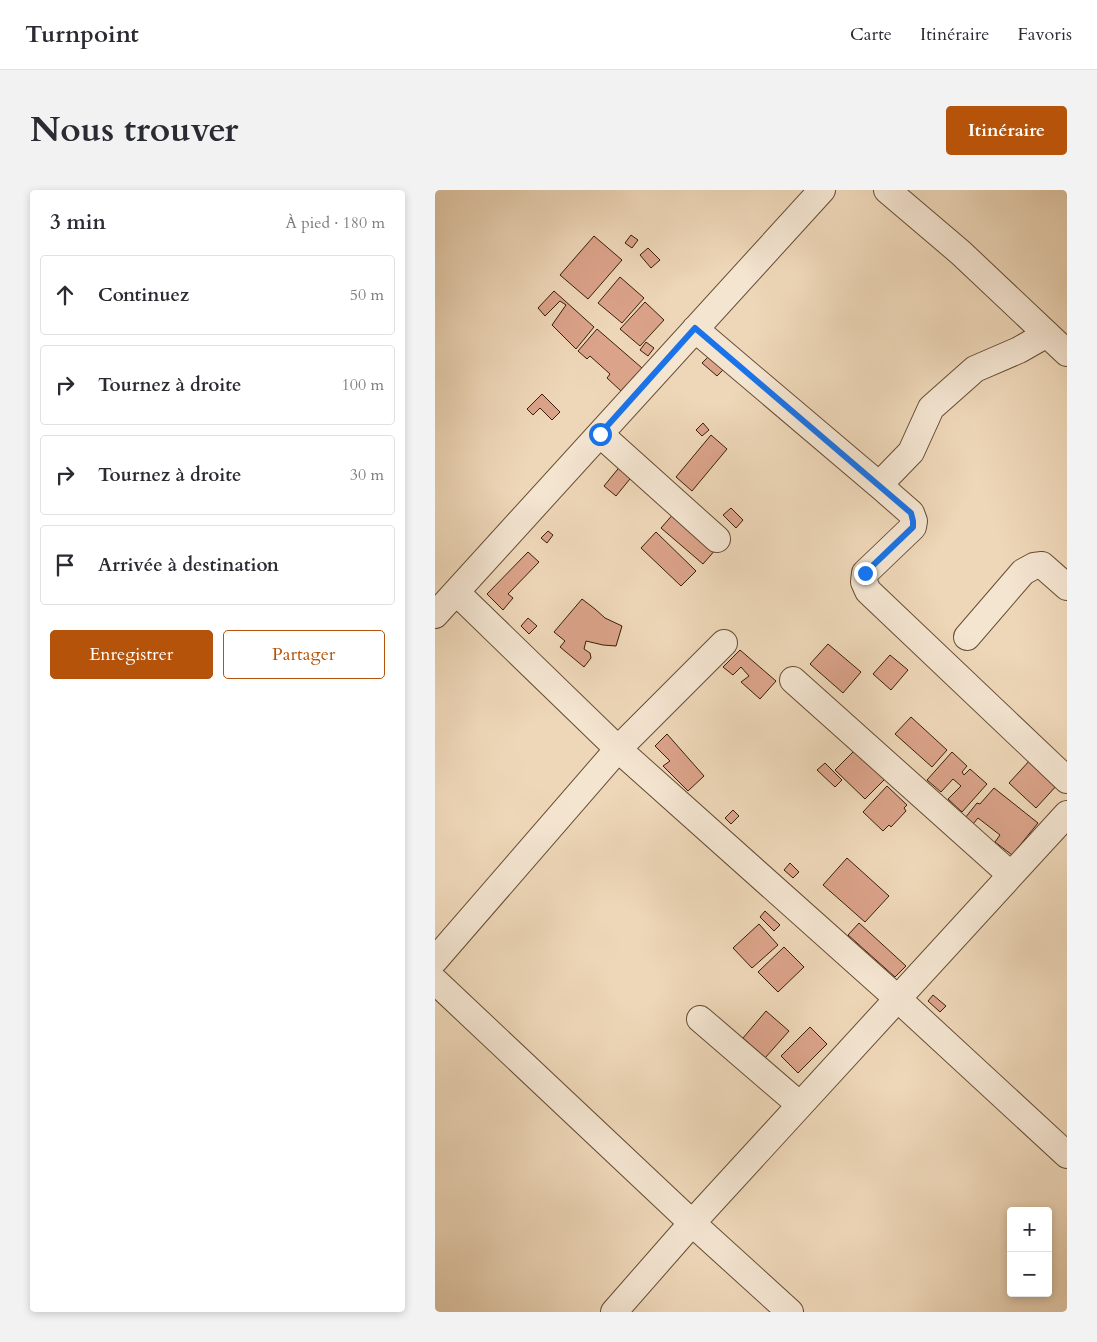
<!DOCTYPE html>
<html lang="fr">
<head>
<meta charset="utf-8">
<style>
  body { margin:0; font-family:Cardo,serif; background:#f2f2f3; color:#2b2b33 }
  .controls { position:absolute; right:15px; bottom:15px; display:grid; overflow:hidden; border-radius:5px; box-shadow:0 2px 8px #0003 }
  .controls button { width:45px; height:45px; display:grid; place-items:center; padding:0; border:0; border-bottom:1px solid #e1e1e2; background:#fff; color:#2b2b33; font:25px sans-serif }
  .stop { position:absolute; width:15px; height:15px; margin:-11px; border:4px solid #1a73e8; border-radius:50%; background:#fff }
  .stop.end { background:#1a73e8; border-color:#fff; box-shadow:0 1px 5px #0008 }
  .list { margin:0; padding:0; list-style:none }
  h2 { display:flex; justify-content:space-between; align-items:center; height:65px; margin:0; padding:0 20px; font-size:21px }
  h2 small { font-size:16px; font-weight:400; color:#7c7c81 }
  .list li { display:grid; grid-template-columns:32px 1fr auto; gap:15px; align-items:center; box-sizing:border-box; height:80px; margin:0 10px 10px; padding:0 10px; border:1px solid #e1e1e2; border-radius:5px }
  .list b { display:block; font-size:19px; white-space:nowrap }
  .list em { font-size:16px; font-style:normal; color:#7c7c81 }
  .actions { display:flex; gap:10px; padding:15px 20px }
  .actions a { flex:1; padding:11px 0; border:1px solid #b45309; border-radius:5px; text-align:center; font-size:18px; color:#b45309 }
  .actions .main { background:#b45309; color:#fff }
  .icon { flex:none; width:28px; height:28px; fill:none; stroke:currentColor; stroke-width:2; stroke-linecap:round; stroke-linejoin:round }
  .map { position:relative; flex:none; width:632px; height:1122px; overflow:hidden; border-radius:5px }
  header { display:flex; align-items:center; gap:30px; box-sizing:border-box; height:70px; padding:0 25px; background:#fff; border-bottom:1px solid #e1e1e2 }
  header strong { font-size:24px }
  nav { display:flex; gap:28px; margin-inline-start:auto; font-size:18px }
  .intro { display:flex; align-items:center; justify-content:space-between; box-sizing:border-box; height:120px; padding:0 30px }
  h1 { margin:0; font-size:35px }
  .button { padding:12px 22px; border-radius:5px; background:#b45309; color:#fff; font-size:18px; font-weight:700 }
  main { display:flex; gap:30px; padding:0 30px }
  aside { flex:1; background:#fff; border-radius:5px; box-shadow:0 2px 8px #0003 }
  .map>svg:first-child { display:block }
</style>
</head>
<body>
<header>
<strong>Turnpoint</strong>
<nav><a>Carte</a><a>Itinéraire</a><a>Favoris</a></nav>
</header>
<div class="intro"><h1>Nous trouver</h1><a class="button">Itinéraire</a></div>
<main>
<aside>
<h2>3 min<small>À pied · 180 m</small></h2>
<ul class="list">
<li><svg class="icon" aria-label="ahead" viewBox="0 0 24 24"><path d="M12 20V5M6 11l6-6 6 6"/></svg><div><b>Continuez</b></div><em>50 m</em></li>
<li><svg class="icon" aria-label="right" viewBox="0 0 24 24"><path d="M7 20v-9h11M14 6l5 5-5 5"/></svg><div><b>Tournez à droite</b></div><em>100 m</em></li>
<li><svg class="icon" aria-label="right" viewBox="0 0 24 24"><path d="M7 20v-9h11M14 6l5 5-5 5"/></svg><div><b>Tournez à droite</b></div><em>30 m</em></li>
<li><svg class="icon" aria-label="arrive" viewBox="0 0 24 24"><path d="M6 21V4h12l-3 4 3 4H6"/></svg><div><b>Arrivée à destination</b></div></li>
</ul>
<div class="actions"><a class="main">Enregistrer</a><a>Partager</a></div>
</aside>
<div class="map">
<svg width="632" height="1122" viewBox="0 0 632 1122">
  <rect width="100%" height="100%" fill="#eed7b8"/>
  <filter id="stains"><feTurbulence type="fractalNoise" baseFrequency=".004" numOctaves="4"/><feColorMatrix values="0 0 0 0 .2 0 0 0 0 .09 0 0 0 0 .02 0 0 0 .5 -.17"/></filter>
  <radialGradient id="worn" r=".72"><stop offset=".6" stop-color="#630" stop-opacity="0"/><stop offset="1" stop-color="#630" stop-opacity=".3"/></radialGradient>
  <!-- building -->
  <path fill="#dba38a" stroke="#391e08" d="M 196,45 L 203,50 L 197,58 L 190,53 Z
    M 159,46 L 187,70 L 153,109 L 125,85 Z
    M 213,58 L 225,70 L 216,78 L 205,65 Z
    M 185,87 L 209,108 L 187,133 L 163,113 Z
    M 119,101 L 159,137 L 141,159 L 117,135 L 131,115 L 125,111 L 110,126 L 103,118 Z
    M 210,112 L 229,130 L 205,156 L 185,139 Z
    M 162,139 L 207,178 L 186,201 L 172,188 L 175,184 L 155,166 L 152,169 L 143,161 Z
    M 211,152 L 219,158 L 213,166 L 205,160 Z
    M 275,165 L 289,179 L 282,186 L 267,173 Z
    M 107,204 L 125,222 L 117,230 L 105,218 L 98,225 L 92,219 Z
    M 268,233 L 274,240 L 267,246 L 261,240 Z
    M 276,245 L 292,259 L 257,301 L 241,287 Z
    M 187,274 L 199,284 L 181,306 L 169,296 Z
    M 296,318 L 308,330 L 301,338 L 288,325 Z
    M 240,322 L 282,358 L 268,374 L 226,338 Z
    M 113,341 L 118,345 L 112,353 L 106,348 Z
    M 221,342 L 261,381 L 246,396 L 206,358 Z
    M 93,362 L 104,372 L 73,404 L 78,408 L 68,420 L 52,404 Z
    M 147,409 L 160,419 L 170,428 L 187,436 L 181,456 L 168,455 L 151,451 L 149,459 L 155,463 L 156,468 L 149,477 L 125,457 L 130,451 L 119,442 Z
    M 93,428 L 102,436 L 94,444 L 86,436 Z
    M 393,454 L 426,482 L 408,503 L 375,474 Z
    M 305,460 L 341,491 L 325,509 L 306,492 L 314,486 L 306,477 L 298,485 L 288,477 Z
    M 455,465 L 473,480 L 456,500 L 438,484 Z
    M 476,527 L 512,560 L 497,577 L 460,544 Z
    M 232,544 L 269,586 L 253,601 L 228,576 L 235,571 L 220,556 Z
    M 421,559 L 451,588 L 430,609 L 400,580 Z
    M 517,562 L 532,576 L 527,582 L 529,585 L 535,579 L 552,594 L 527,622 L 513,609 L 526,596 L 518,589 L 506,602 L 492,590 Z
    M 596,569 L 623,594 L 601,618 L 574,593 Z
    M 390,573 L 407,590 L 400,597 L 382,580 Z
    M 452,596 L 472,615 L 469,618 L 471,621 L 456,637 L 454,635 L 448,641 L 428,622 Z
    M 559,598 L 603,633 L 577,665 L 560,652 L 565,645 L 543,628 L 538,634 L 530,628 L 542,613 L 545,614 Z
    M 298,620 L 304,626 L 296,634 L 290,628 Z
    M 412,668 L 454,706 L 430,732 L 388,695 Z
    M 355,673 L 364,682 L 358,688 L 349,680 Z
    M 330,721 L 345,735 L 339,741 L 325,727 Z
    M 424,733 L 471,776 L 460,787 L 413,745 Z
    M 324,734 L 343,755 L 317,778 L 298,758 Z
    M 349,757 L 369,777 L 343,802 L 323,782 Z
    M 498,805 L 511,816 L 505,822 L 493,811 Z
    M 331,821 L 354,841 L 330,868 L 308,848 Z
    M 375,837 L 392,854 L 363,883 L 346,866 Z"/>
  <g fill="none" stroke-linecap="round" stroke-linejoin="round">
    <defs>
      <path id="minor" d="M 452,0 L 526,63 L 632,163
        M 260,139 L 444,295 L 476,262 L 496,218 L 540,179 L 584,160 L 612,144
        M 165,244 L 282,349
        M 444,295 L 476,323 L 479,331 L 478,337 L 430,383 L 429,392 L 433,401 L 632,590
        M 21,402 L 183,559 L 463,809 L 632,965
        M 0,425 L 387,0
        M 532,447 L 588,382 L 599,376 L 607,375 L 632,397
        M 358,490 L 576,685
        M 0,770 L 183,559 L 289,453
        M 0,791 L 257,1033 L 355,1122
        M 265,829 L 365,915
        M 179,1122 L 257,1033 L 632,624"/>
    </defs>
    <!-- minor casing -->
    <use href="#minor" stroke="#664c34" stroke-width="28"/>
    <!-- minor -->
    <use href="#minor" stroke="#f4e5d1" stroke-width="26"/>
  </g>
  <g fill="none" stroke-linecap="round" stroke-linejoin="round">
    <!-- route -->
    <path stroke="#1a73e8" stroke-width="6" d="M 165,244 L 260,138 L 476,323 L 478,331 L 478,337 L 430,383"/>
  </g>
  <rect width="100%" height="100%" filter="url(#stains)"/>
  <rect width="100%" height="100%" fill="url(#worn)"/>
</svg>
<div class="controls">
<button>+</button>
<button>−</button>
</div>
<div class="stop" style="left:165px;top:244px"></div>
<div class="stop end" style="left:430px;top:383px"></div>
</div>
</main>
</body>
</html>
